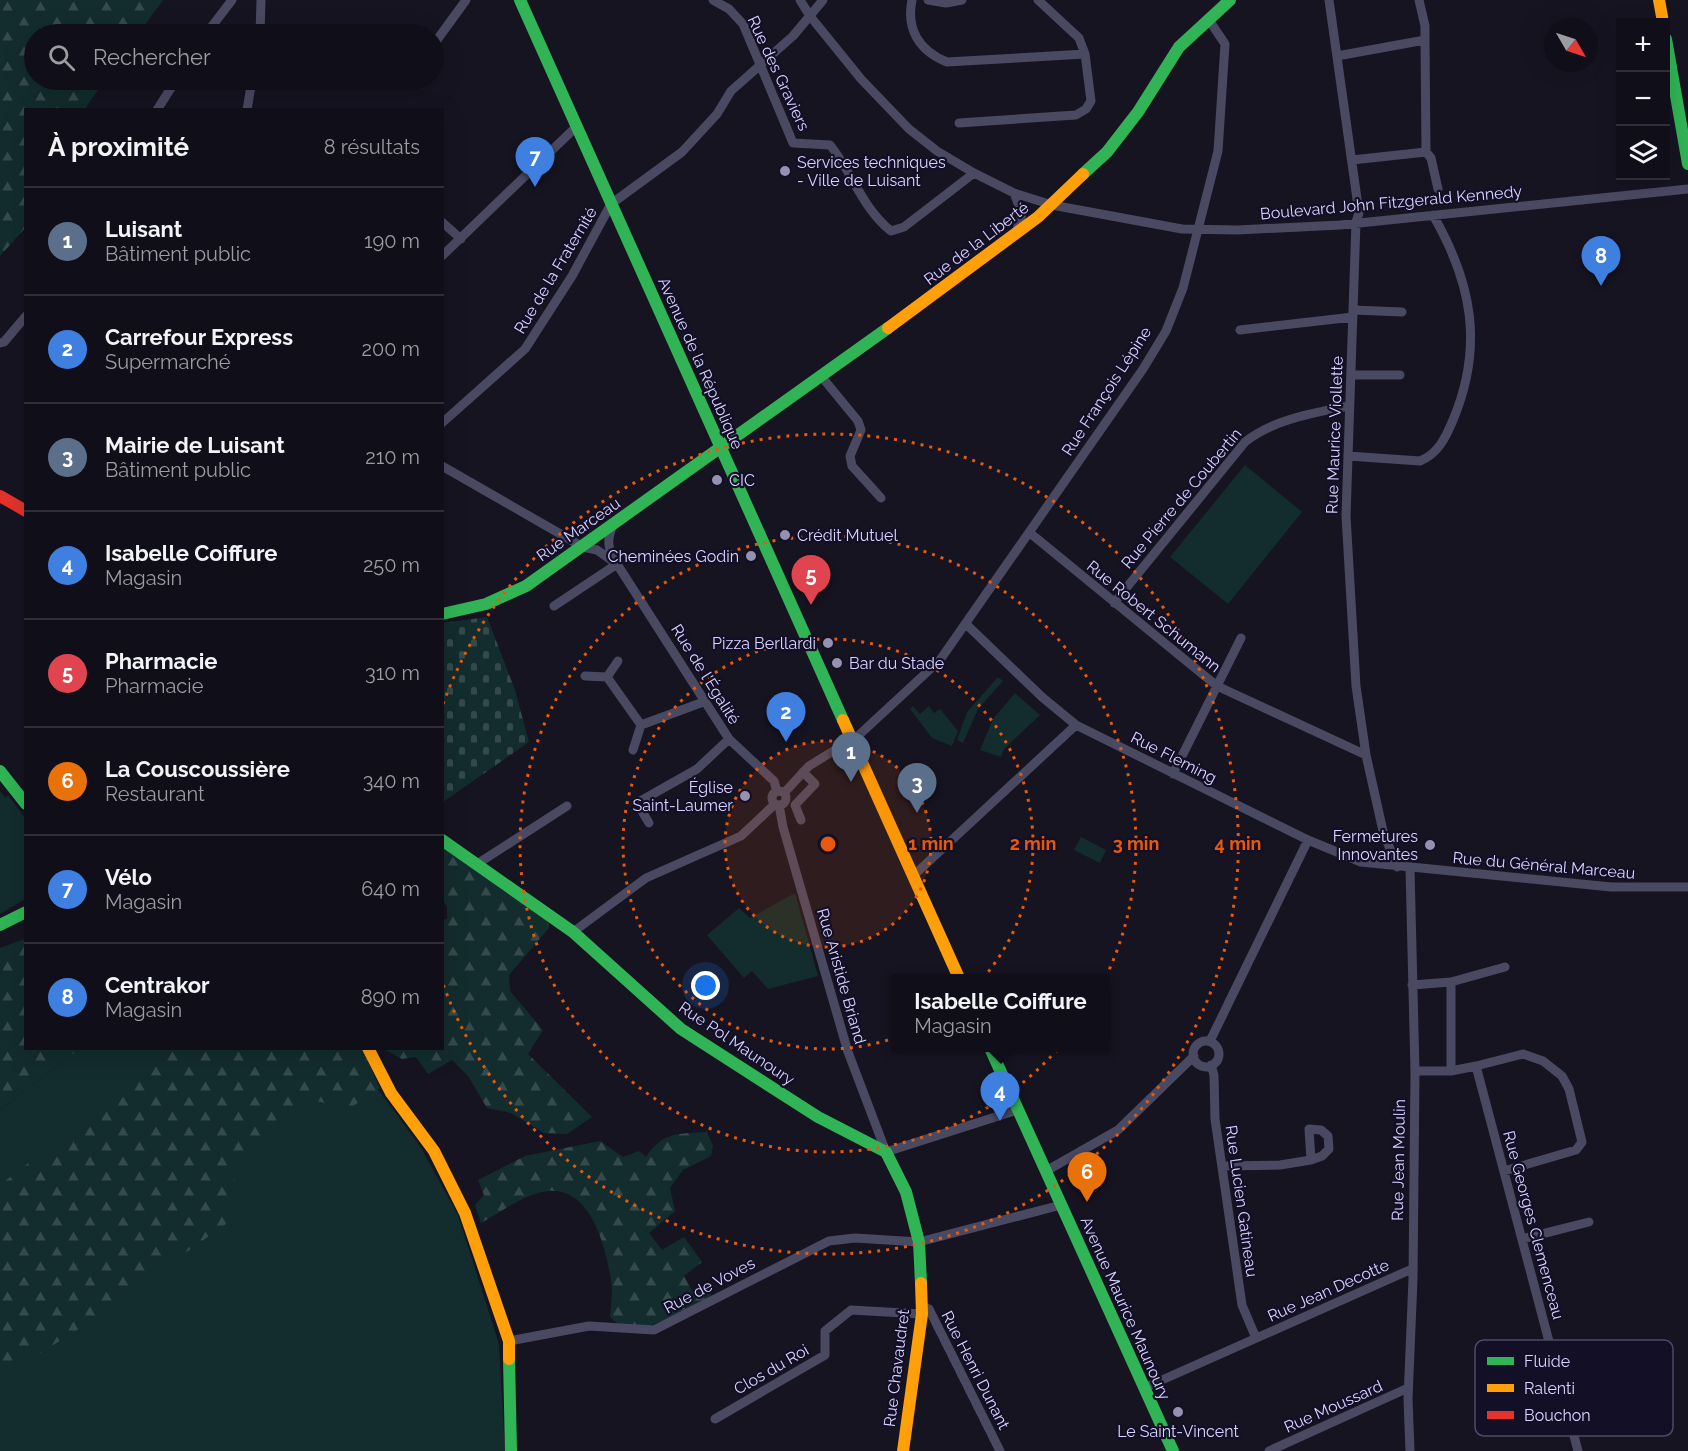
<!DOCTYPE html>
<html lang="fr">
<head>
<meta charset="utf-8">
<style>
  body { margin:0; font-family:Raleway,sans-serif; background:#191822; color:#f1f3f6 }
  .controls { position:absolute; right:18px; top:18px; display:grid; overflow:hidden; border-radius:0px; box-shadow:0 6px 24px #0002 }
  .controls button { width:54px; height:54px; display:grid; place-items:center; padding:0; border:0; border-bottom:2px solid #302f38; background:#100f19; color:#f1f3f6; font:30px sans-serif }
  .compass { position:absolute; left:1544px; top:18px; width:54px; height:54px; border-radius:50%; background:#100f19; box-shadow:0 6px 24px #0002; rotate:129deg }
  .you { position:absolute; left:706px; top:986px; width:21px; height:21px; margin:-15px; border:4px solid #fff; border-radius:50%; background:#1a73e8; box-shadow:0 0 0 9px #1a73e833 }
  .badge { display:grid; place-items:center; width:39px; height:39px; border-radius:50%; background:#9591b1; color:#fff; font-size:20px; font-weight:700 }
  .pin { position:absolute; translate:-50% -50px; filter:drop-shadow(0 2px 3px #0008) }
  .pin::after { content:''; position:absolute; top:32px; width:21px; height:18px; background:inherit; clip-path:polygon(0 0,100% 0,50% 100%) }
  .popup { position:absolute; left:891px; top:974px; width:219px; height:78px; box-sizing:border-box; display:grid; place-content:center; border-radius:0px; background:#100f19; filter:drop-shadow(0 2px 4px #0005); font-size:20px; white-space:nowrap; color:#9c9ca2 }
  .popup b { font-size:22px; color:#f1f3f6 }
  .popup::after { content:''; position:absolute; left:50%; top:100%; margin-left:-12px; border:12px solid transparent; border-top-color:#100f19 }
  .list { margin:0; padding:0; list-style:none }
  h2 { display:flex; justify-content:space-between; align-items:center; height:78px; margin:0; padding:0 24px; font-size:26px }
  h2 small { font-size:20px; font-weight:400; color:#9c9ca2 }
  .list li { display:grid; grid-template-columns:39px 1fr auto; gap:18px; align-items:center; box-sizing:border-box; height:108px; padding:0 24px; border-top:2px solid #302f38 }
  .list b { display:block; font-size:22px; white-space:nowrap }
  .list p { margin:0; font-size:20px; white-space:nowrap; color:#9c9ca2 }
  .list em { font-size:20px; font-style:normal; color:#9c9ca2 }
  .icon { flex:none; width:33px; height:33px; fill:none; stroke:currentColor; stroke-width:2; stroke-linecap:round; stroke-linejoin:round }
  .map { position:relative; flex:none; width:1688px; height:1451px; overflow:hidden }
  .search { position:absolute; background:#100f19; box-shadow:0 6px 24px #0002; left:24px; top:24px; width:420px; height:66px; display:flex; align-items:center; gap:15px; box-sizing:border-box; padding:0 21px; border-radius:33px; color:#9c9ca2; font-size:22px }
  .panel { position:absolute; background:#100f19; box-shadow:0 6px 24px #0002; left:24px; top:108px; width:420px; height:942px; border-radius:0px }
  .map>svg:first-child { display:block }
</style>
</head>
<body>
<div class="map">
<svg width="1688" height="1451" viewBox="0 0 1688 1451">
  <defs>
    <pattern id="forest-firs" width="22" height="20" patternUnits="userSpaceOnUse" patternTransform="scale(1.5)"><rect width="22" height="20" fill="#132c2d"/><path d="M5 1l3.5 6h-7zM16 11l3.5 6h-7z" fill="#354a4c"/></pattern>
    <pattern id="cemetery-stones" width="16" height="16" patternUnits="userSpaceOnUse" patternTransform="scale(1.5)"><rect width="16" height="16" fill="#132c2d"/><path d="M2 7V4a2 2 0 0 1 4 0v3zM10 15v-3a2 2 0 0 1 4 0v3z" fill="#354a4c"/></pattern>
  </defs>
  <rect width="100%" height="100%" fill="#161421"/>
  <!-- green -->
  <path fill="#132c2d" d="M 1245,465 L 1302,512 L 1228,604 L 1170,557 Z
    M 998,677 L 1003,681 L 978,709 L 963,743 L 957,740 L 967,712 Z
    M 1015,693 L 1040,715 L 1004,749 L 1001,757 L 980,750 L 993,719 Z
    M 913,706 L 920,714 L 929,706 L 934,713 L 940,709 L 958,731 L 952,746 L 932,738 L 910,709 Z
    M 0,791 L 6,798 L 8,795 L 25,818 L 25,899 L 0,914 Z
    M 1081,837 L 1106,850 L 1100,863 L 1074,850 Z
    M 795,893 L 818,976 L 768,989 L 752,971 L 744,978 L 707,935 L 739,908 L 750,918 Z
    M 79,1049 L 348,1049 L 420,1146 L 458,1215 L 499,1344 L 505,1451 L 0,1451 L 0,1110 Z"/>
  <!-- forest -->
  <path fill="url(#forest-firs)" d="M 0,0 L 163,0 L 138,34 L 34,34 L 34,80 L 105,80 L 86,107 L 87,109 L 26,110 L 25,228 L 0,256 Z
    M 443,845 L 547,918 L 549,928 L 509,975 L 510,991 L 543,1030 L 528,1054 L 592,1117 L 567,1134 L 544,1133 L 511,1113 L 487,1108 L 468,1076 L 452,1060 L 428,1074 L 416,1057 L 402,1059 L 384,1049 L 442,1048 L 442,920 L 447,919 L 447,907 L 443,900 Z
    M 25,939 L 26,1048 L 79,1049 L 0,1110 L 0,948 Z
    M 176,1049 L 362,1049 L 380,1088 L 350,1108 L 311,1100 L 235,1161 L 233,1219 L 73,1333 L 0,1377 L 0,1185 Z
    M 707,1132 L 713,1146 L 711,1156 L 683,1170 L 670,1188 L 675,1211 L 649,1233 L 662,1250 L 684,1237 L 702,1262 L 684,1276 L 692,1291 L 709,1287 L 712,1299 L 650,1326 L 619,1325 L 610,1317 C 611,1305 613,1291 611,1280 C 606,1247 591,1187 548,1191 C 526,1193 501,1212 481,1223 L 475,1205 L 484,1195 L 478,1180 L 525,1156 L 600,1141 L 623,1157 L 639,1151 L 646,1157 C 663,1131 679,1134 707,1132 Z"/>
  <!-- cemetery -->
  <path fill="url(#cemetery-stones)" d="M 487,617 L 515,690 L 529,742 L 443,802 L 443,623 Z"/>
  <g fill="none" stroke-linecap="round" stroke-linejoin="round">
    <!-- street -->
    <path stroke="#4a4962" stroke-width="9" d="M 713,0 L 729,9 L 743,24 L 793,143 L 830,145 C 852,172 862,208 891,231 L 904,227 L 974,173
      M 800,0 L 810,16 L 861,79 L 909,129 L 937,151 L 974,173 L 1014,193 L 1052,205 L 1182,229 L 1237,230 L 1340,225 L 1688,189
      M 912,0 C 906,29 919,51 947,62 L 1085,54
      M 928,0 L 946,3 L 962,0
      M 1329,0 L 1359,213 L 1356,222 L 1346,516 L 1356,686 L 1366,755 L 1383,831 L 1397,867
      M 206,34 L 232,0
      M 260,34 L 261,0
      M 434,44 L 466,0
      M 1337,56 L 1425,40 L 1425,26 L 1419,0
      M 157,110 L 176,80
      M 247,110 L 252,80
      M 959,123 L 1076,115 L 1086,109 L 1091,101 L 1085,54 L 1079,38 L 1038,0
      M 1426,152 L 1431,158 L 1438,189
      M 1352,160 L 1426,152 L 1425,40
      M 1014,193 L 1022,214 L 1016,233
      M 442,222 L 461,239
      M 442,256 L 576,127
      M 1353,310 L 1402,312
      M 1240,330 L 1353,317
      M 0,343 L 4,342 L 26,316
      M 1351,375 L 1400,375
      M 821,376 L 858,421 L 861,430 L 850,456 L 852,466 L 881,498
      M 442,423 L 525,349 L 572,276 L 611,204 L 682,152 L 717,114 L 731,91 L 793,36 L 823,0
      M 1348,456 L 1420,461 C 1438,454 1446,437 1453,420 C 1484,346 1472,283 1433,215
      M 442,466 L 583,547 L 597,550 L 617,564 L 729,739 L 774,781 L 777,792
      M 1030,533 L 1217,686 L 1366,755
      M 1114,603 L 1245,442 C 1274,419 1314,413 1349,406
      M 554,606 L 617,564 C 608,550 606,541 613,525
      M 967,625 L 1042,697 L 1076,725 L 1308,840 L 1361,862 L 1611,887 L 1688,887
      M 618,661 L 607,677 L 641,725 L 706,701
      M 585,676 L 607,677
      M 633,750 L 641,725
      M 1173,774 L 1241,638
      M772 798a7 7 0 1 1 14 0a7 7 0 1 1-14 0Z
      M 784,793 L 809,766 L 859,735 L 940,660 L 1143,369 L 1166,331 L 1183,288 L 1218,151 L 1225,44 L 1209,20
      M 779,805 L 783,827 L 848,1052 L 886,1152 L 1017,1110
      M 801,820 L 795,805 L 815,784 L 803,772
      M 649,823 L 637,803 L 697,769 L 729,739
      M 477,864 L 567,806
      M 913,876 L 1076,725
      M 573,932 L 646,878 L 741,836 L 775,804
      M 1451,982 L 1451,1071
      M 1412,985 L 1451,982 L 1505,967
      M 1210,1041 L 1308,840
      M1193 1054a13 13 0 1 1 26 0a13 13 0 1 1-26 0Z
      M 1211,1065 L 1214,1075 L 1215,1119 L 1242,1305 L 1256,1338
      M 1476,1066 L 1523,1054 L 1543,1061 L 1562,1076 L 1569,1089 L 1582,1142 L 1576,1150 L 1504,1171
      M 1415,1071 L 1451,1071 L 1476,1066 L 1578,1451
      M 1222,1166 L 1280,1165 L 1311,1160 L 1309,1129 L 1321,1130 L 1328,1136 L 1329,1149 L 1322,1156 L 1311,1160
      M 1046,1171 L 1118,1130 L 1194,1056
      M 1522,1239 L 1589,1222
      M 921,1305 L 929,1309 L 1000,1451
      M 509,1341 L 589,1326 L 654,1330 L 829,1241 L 855,1238 L 919,1242 L 1061,1205
      M 1144,1388 L 1412,1269
      M 715,1419 L 825,1355 L 825,1331 L 851,1310 L 922,1314
      M 1269,1451 L 1408,1388
      M 1410,1451 L 1408,1399 L 1413,1279 L 1415,1071 L 1410,869"/>
    <!-- fast -->
    <path stroke="#30b455" stroke-width="12" d="M 520,0 L 843,720
      M 1666,39 L 1688,164
      M 1083,174 L 1107,152 L 1138,112 L 1179,47 L 1230,0
      M 442,614 L 486,604 L 526,586 L 888,328
      M 0,771 L 26,804
      M 442,840 L 573,932 L 681,1029 L 818,1117 L 886,1152 L 906,1192 L 919,1242 L 921,1283
      M 0,925 L 26,912
      M 990,1048 L 1173,1451
      M 509,1359 L 511,1451"/>
    <!-- slow -->
    <path stroke="#ff9f0a" stroke-width="12" d="M 1659,0 L 1663,22
      M 888,328 L 1038,217 L 1083,174
      M 843,720 L 959,978
      M 368,1048 L 391,1093 L 434,1151 L 465,1213 L 509,1341 L 509,1359
      M 903,1451 L 922,1314 L 921,1283"/>
    <!-- jam -->
    <path stroke="#e5322d" stroke-width="12" d="M 0,496 L 26,511"/>
  </g>
  <!-- distance rings -->
  <circle cx="828" cy="844" r="103" fill="#e8590c" fill-opacity=".12"/>
  <g fill="none" stroke="#e8590c" stroke-width="3" stroke-dasharray="3 6">
    <circle cx="828" cy="844" r="103"/>
    <circle cx="828" cy="844" r="205"/>
    <circle cx="828" cy="844" r="308"/>
    <path d="M443 704A410 410 0 1 1 443 984"/>
  </g>
  <!-- markers -->
  <g fill="#9591b1" stroke="#130f26" stroke-width="2">
    <circle cx="785" cy="171" r="6"/>
    <circle cx="717" cy="480" r="6"/>
    <circle cx="785" cy="535" r="6"/>
    <circle cx="751" cy="556" r="6"/>
    <circle cx="828" cy="643" r="6"/>
    <circle cx="837" cy="663" r="6"/>
    <circle cx="745" cy="796" r="6"/>
    <circle cx="1430" cy="845" r="6"/>
    <circle cx="1178" cy="1412" r="6"/>
  </g>
  <g text-anchor="middle" stroke-width="4.5" stroke-linejoin="round" paint-order="stroke">
    <!-- street labels -->
    <g font-size="16" fill="#d9d4ff" stroke="#130f26">
      <text transform="translate(779 73) rotate(65)" y="6">Rue des Graviers</text>
      <text transform="translate(1391 202) rotate(-5)" y="6">Boulevard John Fitzgerald Kennedy</text>
      <text transform="translate(976 243) rotate(-37)" y="6">Rue de la Liberté</text>
      <text transform="translate(555 270) rotate(-59)" y="6">Rue de la Fraternité</text>
      <text transform="translate(701 363) rotate(66)" y="6">Avenue de la République</text>
      <text transform="translate(1106 391) rotate(-57)" y="6">Rue François Lépine</text>
      <text transform="translate(1334 435) rotate(-88)" y="6">Rue Maurice Viollette</text>
      <text transform="translate(1181 498) rotate(-50)" y="6">Rue Pierre de Coubertin</text>
      <text transform="translate(578 529) rotate(-35)" y="6">Rue Marceau</text>
      <text transform="translate(1154 616) rotate(39)" y="6">Rue Robert Schumann</text>
      <text transform="translate(706 674) rotate(58)" y="6">Rue de l'Égalité</text>
      <text transform="translate(1174 757) rotate(27)" y="6">Rue Fleming</text>
      <text transform="translate(1544 865) rotate(5)" y="6">Rue du Général Marceau</text>
      <text transform="translate(842 976) rotate(74)" y="6">Rue Aristide Briand</text>
      <text transform="translate(737 1043) rotate(34)" y="6">Rue Pol Maunoury</text>
      <text transform="translate(1398 1160) rotate(-89)" y="6">Rue Jean Moulin</text>
      <text transform="translate(1242 1201) rotate(82)" y="6">Rue Lucien Gatineau</text>
      <text transform="translate(1534 1225) rotate(75)" y="6">Rue Georges Clemenceau</text>
      <text transform="translate(709 1285) rotate(-28)" y="6">Rue de Voves</text>
      <text transform="translate(1328 1290) rotate(-24)" y="6">Rue Jean Decotte</text>
      <text transform="translate(1126 1308) rotate(66)" y="6">Avenue Maurice Maunoury</text>
      <text transform="translate(896 1368) rotate(-83)" y="6">Rue Chavaudret</text>
      <text transform="translate(771 1369) rotate(-30)" y="6">Clos du Roi</text>
      <text transform="translate(976 1370) rotate(63)" y="6">Rue Henri Dunant</text>
      <text transform="translate(1333 1406) rotate(-24)" y="6">Rue Moussard</text>
    </g>
    <!-- poi labels -->
    <g font-size="16" fill="#d9d4ff" stroke="#130f26" text-anchor="start">
      <text x="797" y="168">Services techniques<tspan x="797" dy="18">- Ville de Luisant</tspan></text>
      <text x="729" y="486">CIC</text>
      <text x="797" y="541">Crédit Mutuel</text>
      <text x="739" y="562" text-anchor="end">Cheminées Godin</text>
      <text x="816" y="649" text-anchor="end">Pizza Berllardi</text>
      <text x="849" y="669">Bar du Stade</text>
      <text x="733" y="793" text-anchor="end">Église<tspan x="733" dy="18">Saint-Laumer</tspan></text>
      <text x="1418" y="842" text-anchor="end">Fermetures<tspan x="1418" dy="18">Innovantes</tspan></text>
      <text x="1178" y="1437" text-anchor="middle">Le Saint-Vincent</text>
    </g>
  </g>
  <!-- legend -->
  <rect x="1475" y="1340" width="198" height="96" rx="9" fill="#130f26" stroke="#4e4a67" stroke-width="1.5"/>
  <rect x="1487" y="1357" width="27" height="8" fill="#30b455"/>
  <rect x="1487" y="1384" width="27" height="8" fill="#ff9f0a"/>
  <rect x="1487" y="1411" width="27" height="8" fill="#e5322d"/>
  <g font-size="16" fill="#d9d4ff">
    <text x="1524" y="1367">Fluide</text>
    <text x="1524" y="1394">Ralenti</text>
    <text x="1524" y="1421">Bouchon</text>
  </g>
  <circle cx="828" cy="844" r="9" fill="#e8590c" stroke="#130f26" stroke-width="3"/>
  <g font-size="18" text-anchor="middle" font-weight="bold" fill="#e8590c" stroke="#130f26" stroke-width="4.5" stroke-linejoin="round" paint-order="stroke">
    <text x="931" y="850">1 min</text>
    <text x="1033" y="850">2 min</text>
    <text x="1136" y="850">3 min</text>
    <text x="1238" y="850">4 min</text>
  </g>
</svg>
<div class="controls">
<button>+</button>
<button>−</button>
<button><svg class="icon" aria-label="layers" viewBox="0 0 24 24"><path d="M12 4l9 5-9 5-9-5zM3 14l9 5 9-5"/></svg></button>
</div>
<svg class="compass" viewBox="-18 -18 36 36"><path d="M0-13l5 13h-10z" fill="#e53935"/><path d="M0 13l5-13h-10z" fill="#9c9ca2"/></svg>
<div class="you"></div>
<div class="pin badge" style="left:851px;top:782px;background:#5c6f8a">1</div>
<div class="pin badge" style="left:786px;top:742px;background:#3f7fe0">2</div>
<div class="pin badge" style="left:917px;top:813px;background:#5c6f8a">3</div>
<div class="pin badge" style="left:1000px;top:1121px;background:#3f7fe0">4</div>
<div class="popup"><b>Isabelle Coiffure</b>Magasin</div>
<div class="pin badge" style="left:811px;top:605px;background:#e0444e">5</div>
<div class="pin badge" style="left:1087px;top:1202px;background:#e8710a">6</div>
<div class="pin badge" style="left:535px;top:187px;background:#3f7fe0">7</div>
<div class="pin badge" style="left:1601px;top:286px;background:#3f7fe0">8</div>
<div class="search"><svg class="icon" aria-label="search" viewBox="0 0 24 24"><circle cx="10" cy="10" r="6"/><path d="M15 15l6 6"/></svg>Rechercher</div>
<section class="panel">
<h2>À proximité<small>8 résultats</small></h2>
<ul class="list">
<li><span class="badge" style="background:#5c6f8a">1</span><div><b>Luisant</b><p>Bâtiment public</p></div><em>190 m</em></li>
<li><span class="badge" style="background:#3f7fe0">2</span><div><b>Carrefour Express</b><p>Supermarché</p></div><em>200 m</em></li>
<li><span class="badge" style="background:#5c6f8a">3</span><div><b>Mairie de Luisant</b><p>Bâtiment public</p></div><em>210 m</em></li>
<li><span class="badge" style="background:#3f7fe0">4</span><div><b>Isabelle Coiffure</b><p>Magasin</p></div><em>250 m</em></li>
<li><span class="badge" style="background:#e0444e">5</span><div><b>Pharmacie</b><p>Pharmacie</p></div><em>310 m</em></li>
<li><span class="badge" style="background:#e8710a">6</span><div><b>La Couscoussière</b><p>Restaurant</p></div><em>340 m</em></li>
<li><span class="badge" style="background:#3f7fe0">7</span><div><b>Vélo</b><p>Magasin</p></div><em>640 m</em></li>
<li><span class="badge" style="background:#3f7fe0">8</span><div><b>Centrakor</b><p>Magasin</p></div><em>890 m</em></li>
</ul>
</section>
</div>
</body>
</html>
